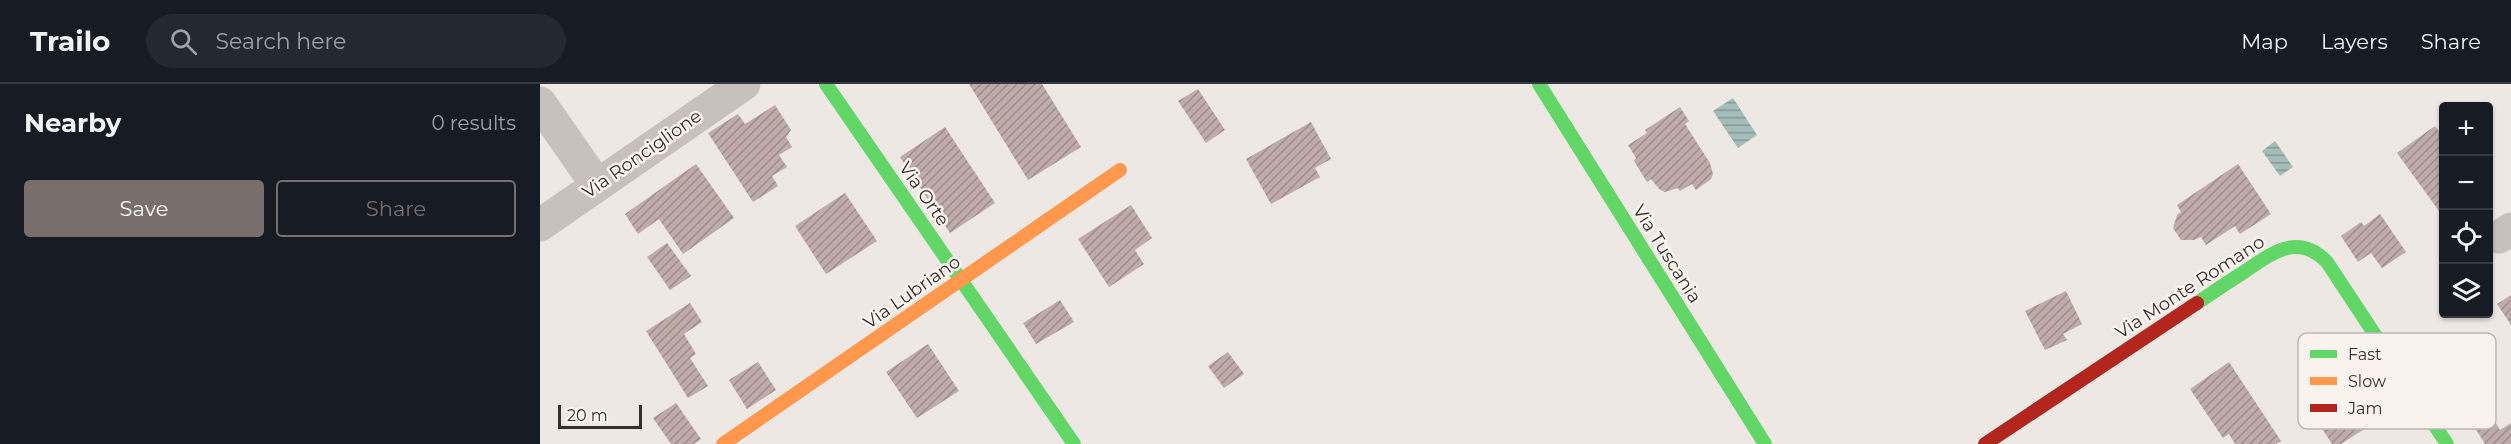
<!DOCTYPE html>
<html lang="en">
<head>
<meta charset="utf-8">
<style>
  body { margin:0; font-family:Montserrat,sans-serif; background:#242831; color:#f1f3f6 }
  .controls { position:absolute; right:18px; top:18px; display:grid; overflow:hidden; border-radius:6px; box-shadow:0 2px 4px #0004 }
  .controls button { width:54px; height:54px; display:grid; place-items:center; padding:0; border:0; border-bottom:2px solid #363941; background:#171b24; color:#f1f3f6; font:30px sans-serif }
  .scale { position:absolute; left:18px; bottom:15px; width:84px; box-sizing:border-box; padding-left:6px; border:3px solid #382e2c; border-top:0; font-size:16px; line-height:21px; white-space:nowrap; color:#382e2c; -webkit-text-stroke:4px #f9f2ed; paint-order:stroke }
  .list { margin:0; padding:0; list-style:none }
  h2 { display:flex; justify-content:space-between; align-items:center; height:78px; margin:0; padding:0 24px; font-size:26px }
  h2 small { font-size:20px; font-weight:400; color:#9ea1a6 }
  .actions { display:flex; gap:12px; padding:18px 24px }
  .actions a { flex:1; padding:14px 0; border:2px solid #786f6c; border-radius:6px; text-align:center; font-size:21px; color:#786f6c }
  .actions .main { background:#786f6c; color:#fff }
  .icon { flex:none; width:33px; height:33px; fill:none; stroke:currentColor; stroke-width:2; stroke-linecap:round; stroke-linejoin:round }
  .map { position:relative; flex:none; width:1971px; height:360px; overflow:hidden }
  header { display:flex; align-items:center; gap:36px; box-sizing:border-box; height:84px; padding:0 30px; background:#171b24; border-bottom:2px solid #363941 }
  header strong { font-size:28px }
  nav { display:flex; gap:33px; margin-inline-start:auto; font-size:21px }
  .search { width:420px; height:54px; background:#242831; display:flex; align-items:center; gap:15px; box-sizing:border-box; padding:0 21px; border-radius:33px; color:#9ea1a6; font-size:22px }
  main { display:flex }
  aside { flex:1; background:#171b24 }
  .map>svg:first-child { display:block }
</style>
</head>
<body>
<header>
<strong>Trailo</strong>
<div class="search"><svg class="icon" aria-label="search" viewBox="0 0 24 24"><circle cx="10" cy="10" r="6"/><path d="M15 15l6 6"/></svg>Search here</div>
<nav><a>Map</a><a>Layers</a><a>Share</a></nav>
</header>
<main>
<aside>
<h2>Nearby<small>0 results</small></h2>
<ul class="list">
</ul>
<div class="actions"><a class="main">Save</a><a>Share</a></div>
</aside>
<div class="map">
<svg width="1971" height="360" viewBox="0 0 1971 360">
  <defs>
    <pattern id="water-rules" width="6" height="5" patternUnits="userSpaceOnUse" patternTransform="scale(1.5)"><rect width="6" height="5" fill="#a3bdb9"/><path d="M0 2.5h6" fill="none" stroke="#869a97"/></pattern>
    <pattern id="building-hatch" width="6" height="6" patternUnits="userSpaceOnUse" patternTransform="scale(1.5)"><rect width="6" height="6" fill="#bfaca9"/><path d="M-1 1l2-2M0 6l6-6M5 7l2-2" fill="none" stroke="#9c8c8a"/></pattern>
  </defs>
  <rect width="100%" height="100%" fill="#eee8e4"/>
  <!-- water -->
  <path fill="url(#water-rules)" d="M 1193,14 L 1217,51 L 1198,64 L 1173,27 Z
    M 1735,57 L 1753,83 L 1740,92 L 1722,67 Z"/>
  <!-- building -->
  <path fill="url(#building-hatch)" d="M 429,0 L 502,0 L 541,63 L 488,96 Z
    M 658,5 L 685,46 L 666,59 L 638,17 Z
    M 235,21 L 251,46 L 246,53 L 252,63 L 239,71 L 247,83 L 232,92 L 238,102 L 213,118 L 168,49 L 198,30 L 205,40 Z
    M 1140,23 L 1149,37 L 1145,40 L 1170,79 L 1173,90 L 1171,95 L 1156,106 L 1152,100 L 1140,107 L 1138,104 L 1125,108 L 1119,105 L 1111,95 L 1107,98 L 1094,77 L 1096,74 L 1088,61 L 1107,49 L 1105,46 Z
    M 771,38 L 791,75 L 775,84 L 780,93 L 731,120 L 706,75 Z
    M 1895,42 L 1904,54 L 1904,124 L 1899,127 L 1857,69 Z
    M 405,43 L 455,119 L 410,149 L 360,73 Z
    M 156,80 L 194,134 L 143,170 L 119,135 L 98,150 L 85,130 Z
    M 1698,80 L 1731,130 L 1700,150 L 1695,142 L 1666,161 L 1661,153 L 1654,156 L 1641,156 L 1633,144 L 1637,131 L 1641,128 L 1637,121 Z
    M 305,109 L 337,157 L 286,190 L 255,142 Z
    M 591,121 L 612,154 L 595,166 L 604,180 L 569,203 L 538,155 Z
    M 1840,130 L 1866,168 L 1842,184 L 1831,169 L 1818,178 L 1801,152 L 1821,138 L 1824,142 Z
    M 127,159 L 151,192 L 130,206 L 107,173 Z
    M 1526,207 L 1542,240 L 1523,250 L 1527,256 L 1505,266 L 1485,227 Z
    M 1971,211 L 1971,241 L 1957,220 Z
    M 520,216 L 534,238 L 496,260 L 483,239 Z
    M 150,219 L 162,238 L 144,250 L 156,270 L 150,274 L 168,302 L 148,314 L 106,247 Z
    M 388,260 L 419,307 L 377,334 L 346,288 Z
    M 688,268 L 704,290 L 684,304 L 668,282 Z
    M 218,278 L 236,306 L 207,325 L 189,296 Z
    M 1689,278 L 1741,357 L 1736,360 L 1695,360 L 1689,350 L 1683,354 L 1650,305 Z
    M 1800,297 L 1829,342 L 1801,360 L 1792,360 L 1766,320 Z
    M 136,319 L 161,355 L 154,360 L 131,360 L 113,334 Z
    M 1953,334 L 1960,346 L 1971,339 L 1971,360 L 1945,360 L 1935,344 Z"/>
  <g fill="none" stroke-linecap="round" stroke-linejoin="round">
    <!-- street -->
    <path stroke="#c7c0bd" stroke-width="33" d="M 0,19 L 57,101
      M 0,141 L 204,0
      M 1959,153 L 1971,145"/>
    <!-- fast -->
    <path stroke="#63d668" stroke-width="14" d="M 286,0 L 534,360
      M 999,0 L 1225,360
      M 1657,219 C 1672,209 1688,198 1704,188 C 1732,169 1758,148 1787,178 L 1907,360"/>
    <!-- slow -->
    <path stroke="#ff974d" stroke-width="14" d="M 183,360 L 580,86"/>
    <!-- jam -->
    <path stroke="#b3261e" stroke-width="14" d="M 1445,360 L 1657,219"/>
  </g>
  <g text-anchor="middle" stroke-width="5" stroke-linejoin="round" paint-order="stroke">
    <!-- street labels -->
    <g font-size="18" fill="#382e2c" stroke="#f9f2ed">
      <text transform="translate(102 70) rotate(-35)" y="6">Via Ronciglione</text>
      <text transform="translate(384 110) rotate(55)" y="6">Via Orte</text>
      <text transform="translate(1127 170) rotate(58)" y="6">Via Tuscania</text>
      <text transform="translate(1650 203) rotate(-33)" y="6">Via Monte Romano</text>
      <text transform="translate(372 208) rotate(-35)" y="6">Via Lubriano</text>
    </g>
  </g>
  <!-- legend -->
  <rect x="1758" y="249" width="198" height="96" rx="9" fill="#f9f2ed" stroke="#bfb7b3" stroke-width="1.5"/>
  <rect x="1770" y="266" width="27" height="8" fill="#63d668"/>
  <rect x="1770" y="293" width="27" height="8" fill="#ff974d"/>
  <rect x="1770" y="320" width="27" height="8" fill="#b3261e"/>
  <g font-size="16" fill="#382e2c">
    <text x="1808" y="276">Fast</text>
    <text x="1808" y="303">Slow</text>
    <text x="1808" y="330">Jam</text>
  </g>
</svg>
<div class="controls">
<button>+</button>
<button>−</button>
<button><svg class="icon" aria-label="locate" viewBox="0 0 24 24"><circle cx="12" cy="12" r="6"/><path d="M12 2v4M12 18v4M2 12h4M18 12h4"/></svg></button>
<button><svg class="icon" aria-label="layers" viewBox="0 0 24 24"><path d="M12 4l9 5-9 5-9-5zM3 14l9 5 9-5"/></svg></button>
</div>
<div class="scale">20 m</div>
</div>
</main>
</body>
</html>
